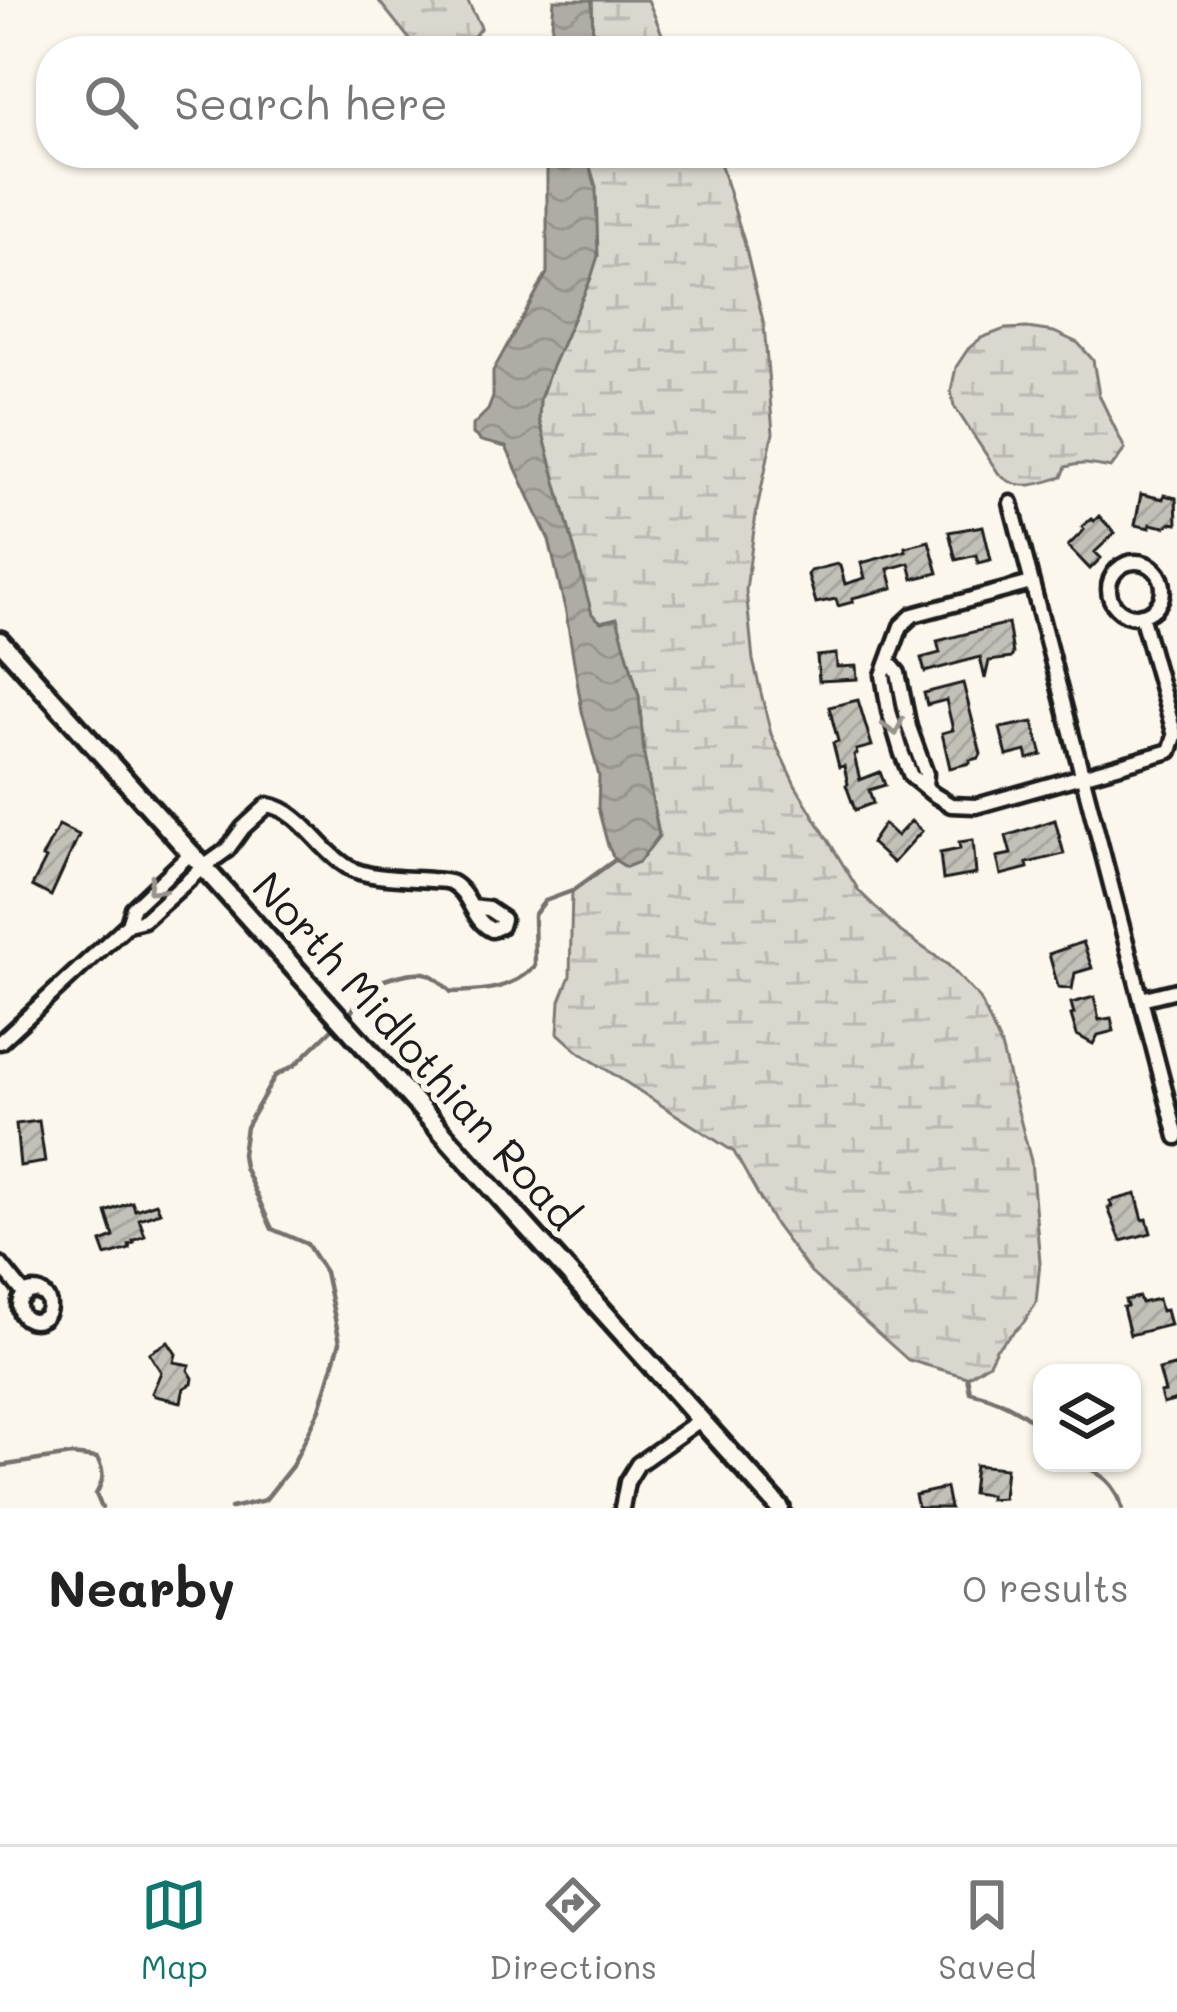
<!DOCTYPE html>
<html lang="en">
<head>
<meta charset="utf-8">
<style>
  body { margin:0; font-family:Mali,sans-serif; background:#f6f6f6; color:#222 }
  .controls { position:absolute; right:36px; bottom:36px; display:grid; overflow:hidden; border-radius:24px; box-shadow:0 3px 9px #0004 }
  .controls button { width:108px; height:108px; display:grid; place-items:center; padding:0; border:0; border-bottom:3px solid #e0e0e0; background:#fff; color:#222; font:60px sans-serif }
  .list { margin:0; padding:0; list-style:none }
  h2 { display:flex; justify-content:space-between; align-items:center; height:156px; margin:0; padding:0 48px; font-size:51px }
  h2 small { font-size:39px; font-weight:400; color:#767676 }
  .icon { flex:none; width:66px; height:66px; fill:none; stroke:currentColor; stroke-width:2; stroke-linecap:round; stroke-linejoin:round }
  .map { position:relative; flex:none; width:1177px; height:1508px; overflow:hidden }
  .search { position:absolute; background:#fff; box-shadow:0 3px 9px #0004; left:36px; right:36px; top:36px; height:132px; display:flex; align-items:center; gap:30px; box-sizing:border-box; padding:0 42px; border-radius:48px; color:#767676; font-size:45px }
  .sheet { height:336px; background:#fff }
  nav { display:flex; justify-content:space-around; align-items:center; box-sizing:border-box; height:168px; border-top:3px solid #e0e0e0; background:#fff; font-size:33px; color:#767676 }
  nav a { display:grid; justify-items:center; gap:6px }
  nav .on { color:#0f766e }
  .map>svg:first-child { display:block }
</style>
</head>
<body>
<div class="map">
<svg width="1177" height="1508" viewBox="0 0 1177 1508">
  <defs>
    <pattern id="wetland-marsh" width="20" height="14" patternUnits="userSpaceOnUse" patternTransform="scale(3)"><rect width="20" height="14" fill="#dad7ce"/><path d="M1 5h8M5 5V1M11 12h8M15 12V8" fill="none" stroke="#bab8b0"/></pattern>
    <pattern id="water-waves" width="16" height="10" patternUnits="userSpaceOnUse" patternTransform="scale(3)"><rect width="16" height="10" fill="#afaca5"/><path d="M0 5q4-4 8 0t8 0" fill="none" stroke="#96938d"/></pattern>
    <pattern id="building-hatch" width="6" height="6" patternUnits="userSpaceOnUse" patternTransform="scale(3)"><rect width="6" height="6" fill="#c3c0b8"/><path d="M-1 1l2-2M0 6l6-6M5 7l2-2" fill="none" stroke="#a7a49e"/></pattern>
  </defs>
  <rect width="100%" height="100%" fill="#fbf7ec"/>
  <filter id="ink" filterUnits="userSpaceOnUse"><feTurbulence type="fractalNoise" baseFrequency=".00833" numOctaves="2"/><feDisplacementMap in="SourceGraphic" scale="24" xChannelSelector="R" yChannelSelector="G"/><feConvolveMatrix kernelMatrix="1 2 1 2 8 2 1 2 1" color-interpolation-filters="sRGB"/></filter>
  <g filter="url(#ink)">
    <!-- wetland -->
    <path fill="url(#wetland-marsh)" stroke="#7b7a75" stroke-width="3" d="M 378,0 L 467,0 L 481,27 C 459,57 455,51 419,51 Z
      M 592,0 L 648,0 L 669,51 L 593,51 Z
      M 586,153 L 717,153 L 744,241 L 764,325 L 773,433 L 756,514 L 746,590 L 753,660 L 771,734 L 795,785 L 859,891 L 901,932 L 948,965 L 980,999 L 1001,1046 L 1031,1161 L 1040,1262 L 1036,1303 L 1024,1322 L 996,1349 L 989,1363 L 967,1377 L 908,1360 L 811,1273 L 775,1225 L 734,1152 L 579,1052 L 558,1033 L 560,1001 L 570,976 L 572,891 L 615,860 L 626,867 L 659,835 L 644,755 L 639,696 L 617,618 L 601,622 L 592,615 L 539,419 L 540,399 L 550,371 L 591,278 Z
      M 1027,328 L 1054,332 L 1078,343 L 1093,360 L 1099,395 L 1125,449 L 1111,468 C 1093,465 1084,461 1066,467 L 1062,477 C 1038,484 1019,493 999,474 L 954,406 L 951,391 L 956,367 L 968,349 L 981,338 L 1005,329 Z"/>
    <!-- water -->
    <path fill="url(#water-waves)" stroke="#74726e" stroke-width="3" d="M 554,0 L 592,0 L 593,51 L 550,51 Z
      M 547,153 L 586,153 L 596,187 L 598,256 L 591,278 L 550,371 L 540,399 L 539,419 L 592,614 L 601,622 L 617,618 L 639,696 L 644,755 L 659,836 L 639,862 L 626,867 L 615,860 L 608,846 L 598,808 L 599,776 L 582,711 L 566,613 L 549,540 L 506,447 L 481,441 L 473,434 L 473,425 L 488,410 L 493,397 L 493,371 L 547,273 Z"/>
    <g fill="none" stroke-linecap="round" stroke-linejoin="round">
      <!-- stream -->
      <path stroke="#74726e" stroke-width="4.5" d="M 348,1016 C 355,1009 357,1000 363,992 C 373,981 414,969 428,974 C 437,977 445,986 451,992 C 483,991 511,990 535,966 L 534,915 L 545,901 L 572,891 L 615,860
        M 967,1377 L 970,1392 C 999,1398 1019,1410 1042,1428
        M 1078,1463 C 1100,1473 1117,1483 1122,1508
        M 0,1466 L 71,1455 L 97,1458 C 105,1472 104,1480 96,1494 L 102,1508
        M 231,1508 L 265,1500 L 292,1466 L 320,1409 L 340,1342 L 325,1272 L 307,1244 L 272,1229 L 244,1167 L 242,1154 L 246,1127 L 275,1076 L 295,1065 L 335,1026"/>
    </g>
    <!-- building -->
    <path fill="url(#building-hatch)" stroke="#1c1c1c" stroke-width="3" d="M 1141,494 L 1163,499 L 1164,495 L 1176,498 L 1177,524 L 1171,523 L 1165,527 L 1150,524 L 1150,528 L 1135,525 Z
      M 1099,516 L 1115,533 L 1095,552 L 1101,558 L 1090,569 L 1068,546 L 1084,530 L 1082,527 L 1091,519 L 1094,521 Z
      M 983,526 L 991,560 L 978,563 L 976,555 L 956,560 L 949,532 Z
      M 929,541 L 938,573 L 913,579 L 909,563 L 888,569 L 893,588 L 852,598 L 853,602 L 838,606 L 836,599 L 816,603 L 808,575 L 810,571 L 837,564 L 840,566 L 845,584 L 865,578 L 861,563 L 906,551 L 905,547 Z
      M 1008,623 L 1013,654 L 1011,658 L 989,661 L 985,679 L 980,657 L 925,672 L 921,658 L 940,653 L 937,641 Z
      M 836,654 L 837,667 L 856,666 L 857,679 L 819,681 L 817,656 Z
      M 963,683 L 981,754 L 979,758 L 970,760 L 970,763 L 950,768 L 942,733 L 953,730 L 946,700 L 927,705 L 924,693 Z
      M 858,700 L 872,746 L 856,750 L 857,754 L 854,755 L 860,780 L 880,772 L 885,785 L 869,790 L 873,803 L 855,810 L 846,785 L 848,784 L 844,766 L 839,767 L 833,743 L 838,741 L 829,707 Z
      M 1033,722 L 1042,755 L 1028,759 L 1026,751 L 1007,756 L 1000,728 Z
      M 1055,820 L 1064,854 L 1027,863 L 1028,868 L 1001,875 L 997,857 L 1011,854 L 1006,836 Z
      M 911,821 L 922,831 L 893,863 L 871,843 L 884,824 L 897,836 Z
      M 59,825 L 79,835 L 51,896 L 32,886 L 46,859 L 42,857 Z
      M 973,840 L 976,874 L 943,880 L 940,853 L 960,849 L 959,842 Z
      M 1083,942 L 1092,968 L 1075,973 L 1072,989 L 1058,987 L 1049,954 Z
      M 1094,997 L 1099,1020 L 1111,1018 L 1114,1031 L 1098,1035 L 1093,1044 L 1077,1035 L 1071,1015 L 1074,1014 L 1071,1003 Z
      M 39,1121 L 45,1162 L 20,1166 L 16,1124 Z
      M 1136,1194 L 1143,1220 L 1147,1219 L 1151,1233 L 1121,1241 L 1108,1208 L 1112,1207 L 1110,1201 Z
      M 132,1202 L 135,1210 L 156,1203 L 160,1212 L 139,1219 L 145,1236 L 133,1241 L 134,1243 L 129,1245 L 130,1249 L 106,1256 L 101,1242 L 114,1237 L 106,1212 Z
      M 1139,1297 L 1141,1303 L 1158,1299 L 1161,1311 L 1166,1310 L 1170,1325 L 1130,1335 L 1123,1307 L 1127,1306 L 1125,1300 Z
      M 168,1342 L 176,1354 L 174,1362 L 190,1365 L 188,1370 L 193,1378 L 192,1384 L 184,1388 L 181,1402 L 155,1396 L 152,1393 L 161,1372 L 149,1353 Z
      M 1177,1365 L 1177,1400 L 1163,1404 L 1160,1393 L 1165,1392 L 1159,1370 Z
      M 975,1465 L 1006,1468 L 1003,1498 L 989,1499 L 989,1495 L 972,1493 Z
      M 946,1488 L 950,1508 L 918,1508 L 915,1495 Z"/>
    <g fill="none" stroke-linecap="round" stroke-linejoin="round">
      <defs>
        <path id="minor" d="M 1011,503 L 1177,1137
          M1109 589a27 27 0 1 1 54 0a27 27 0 1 1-54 0Z
          M 1031,583 L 913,615 L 901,626 L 883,675 L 889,711 L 902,754 L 911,776 L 933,794 L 951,805 L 976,806 L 1170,751 L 1175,736 L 1141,615
          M 889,662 L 898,673 L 909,727 L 926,774 L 925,786
          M 128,924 L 133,908 L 190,854
          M 1141,999 L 1177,990
          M 0,1042 L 128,924 L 144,920 L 202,868 L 227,850 L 243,828 L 268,805 C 302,811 319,850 348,867 C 367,879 408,878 431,880 C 432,880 449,881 450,882 C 471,892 471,920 492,930 L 501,926 L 503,919 L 488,909 L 472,907
          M 0,1264 L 25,1295
          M19 1306a15 15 0 1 1 30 0a15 15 0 1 1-30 0Z
          M 622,1508 L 627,1482 L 638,1464 L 700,1420"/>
        <path id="major" d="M 0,641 L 780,1508"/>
      </defs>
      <!-- minor casing -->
      <use href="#minor" stroke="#1c1c1c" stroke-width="21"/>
      <!-- major casing -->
      <use href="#major" stroke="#1c1c1c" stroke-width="26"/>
      <!-- minor -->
      <use href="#minor" stroke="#fbf7ec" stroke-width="12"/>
      <!-- major -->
      <use href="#major" stroke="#fbf7ec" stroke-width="16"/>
    </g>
    <!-- one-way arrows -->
    <defs><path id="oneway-chevron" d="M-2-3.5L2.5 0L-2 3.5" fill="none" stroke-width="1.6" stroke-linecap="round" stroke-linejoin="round" transform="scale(3)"/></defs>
    <g stroke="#97948e">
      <use href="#oneway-chevron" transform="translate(894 727) rotate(74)"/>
      <use href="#oneway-chevron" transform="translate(155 887) rotate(136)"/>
    </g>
  </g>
  <g text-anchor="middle" stroke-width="12" stroke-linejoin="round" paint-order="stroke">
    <!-- street labels -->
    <g font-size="42" fill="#1c1c1c" stroke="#fbf7ec">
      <text transform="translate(416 1051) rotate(48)" y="15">North Midlothian Road</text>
    </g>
  </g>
</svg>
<div class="controls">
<button><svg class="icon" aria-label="layers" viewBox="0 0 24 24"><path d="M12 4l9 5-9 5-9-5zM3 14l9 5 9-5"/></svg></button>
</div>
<div class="search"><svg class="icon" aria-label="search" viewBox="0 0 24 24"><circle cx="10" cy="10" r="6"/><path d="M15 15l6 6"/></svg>Search here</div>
</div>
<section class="sheet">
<h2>Nearby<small>0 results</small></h2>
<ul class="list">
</ul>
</section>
<nav>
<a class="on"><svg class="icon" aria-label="map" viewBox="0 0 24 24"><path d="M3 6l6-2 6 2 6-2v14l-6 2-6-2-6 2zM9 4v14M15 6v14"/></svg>Map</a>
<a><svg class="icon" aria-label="directions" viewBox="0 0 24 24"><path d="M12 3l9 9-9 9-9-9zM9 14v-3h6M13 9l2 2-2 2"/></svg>Directions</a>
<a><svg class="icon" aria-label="saved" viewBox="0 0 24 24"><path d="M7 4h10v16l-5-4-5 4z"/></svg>Saved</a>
</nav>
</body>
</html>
